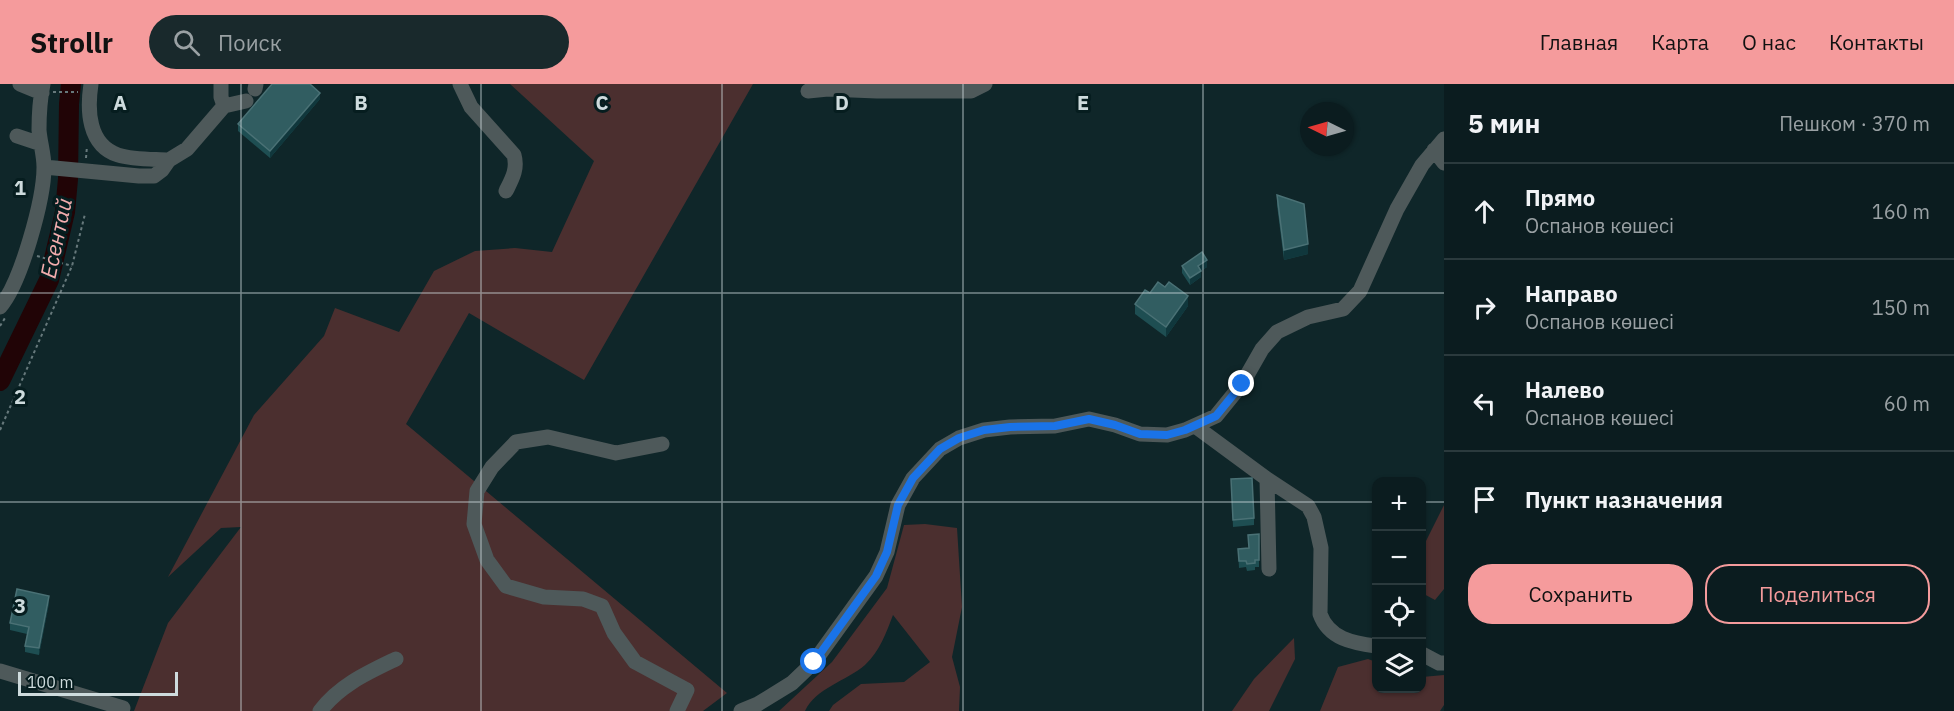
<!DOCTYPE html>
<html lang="ru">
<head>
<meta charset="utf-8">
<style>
  body { margin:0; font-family:"IBM Plex Sans",sans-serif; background:#19292c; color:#f1f3f6 }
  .controls { position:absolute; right:18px; bottom:18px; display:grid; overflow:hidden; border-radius:12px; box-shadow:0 2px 4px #0004 }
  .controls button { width:54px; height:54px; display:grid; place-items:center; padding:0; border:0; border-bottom:2px solid #2b3a3d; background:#0b1c1f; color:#f1f3f6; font:30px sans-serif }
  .compass { position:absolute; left:1300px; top:18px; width:54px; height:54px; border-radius:50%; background:#0b1c1f; box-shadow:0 2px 4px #0004; rotate:275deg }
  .scale { position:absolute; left:18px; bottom:15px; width:160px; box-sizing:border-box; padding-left:6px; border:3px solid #cedbdd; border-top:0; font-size:16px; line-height:21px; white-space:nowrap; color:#cedbdd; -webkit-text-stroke:4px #061d1f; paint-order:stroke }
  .stop { position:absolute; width:18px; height:18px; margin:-14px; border:4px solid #1a73e8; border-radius:50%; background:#fff }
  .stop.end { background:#1a73e8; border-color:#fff; box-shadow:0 2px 6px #0008 }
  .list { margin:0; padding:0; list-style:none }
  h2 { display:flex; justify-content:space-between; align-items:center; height:78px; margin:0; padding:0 24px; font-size:26px }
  h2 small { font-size:20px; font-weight:400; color:#9aa1a4 }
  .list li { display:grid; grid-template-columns:39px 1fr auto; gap:18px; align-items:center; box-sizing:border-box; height:96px; padding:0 24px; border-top:2px solid #2b3a3d }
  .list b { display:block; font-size:22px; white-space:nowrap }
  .list p { margin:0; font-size:20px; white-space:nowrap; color:#9aa1a4 }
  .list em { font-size:20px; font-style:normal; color:#9aa1a4 }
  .actions { display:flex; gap:12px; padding:18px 24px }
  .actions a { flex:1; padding:14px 0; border:2px solid #f59b9c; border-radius:24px; text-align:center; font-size:21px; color:#f59b9c }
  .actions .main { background:#f59b9c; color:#111 }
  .icon { flex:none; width:33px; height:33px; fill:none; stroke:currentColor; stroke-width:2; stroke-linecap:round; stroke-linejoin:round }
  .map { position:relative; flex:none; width:1444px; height:627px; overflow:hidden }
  header { display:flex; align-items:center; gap:36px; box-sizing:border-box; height:84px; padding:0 30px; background:#f59b9c; color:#111 }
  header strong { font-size:28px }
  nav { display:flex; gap:33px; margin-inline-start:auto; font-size:21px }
  .search { width:420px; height:54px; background:#19292c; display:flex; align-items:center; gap:15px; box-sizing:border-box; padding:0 21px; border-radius:33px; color:#9aa1a4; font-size:22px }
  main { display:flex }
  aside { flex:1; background:#0b1c1f }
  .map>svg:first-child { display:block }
</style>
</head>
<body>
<header>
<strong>Strollr</strong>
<div class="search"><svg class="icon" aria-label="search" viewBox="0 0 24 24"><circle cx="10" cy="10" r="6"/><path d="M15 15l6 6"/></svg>Поиск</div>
<nav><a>Главная</a><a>Карта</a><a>О нас</a><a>Контакты</a></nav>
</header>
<main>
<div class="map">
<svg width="1444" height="627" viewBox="0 0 1444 627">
  <rect width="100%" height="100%" fill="#0f2629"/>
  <!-- green -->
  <path fill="#4b2f2f" d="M 510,0 L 753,0 L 584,296 L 469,229 L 406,340 L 727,609 L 703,627 L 134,627 L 168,539 L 241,443 L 221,444 L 168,493 L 254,331 L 324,252 L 335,224 L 399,248 L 434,187 L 475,167 L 515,164 L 552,168 L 594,77 Z
    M 1444,421 L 1444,505 L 1435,516 L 1422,509 L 1422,476 L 1424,461 Z
    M 925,440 L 957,444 L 962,523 L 952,573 L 960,603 L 959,627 L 829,627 L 833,621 L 861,600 L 904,598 L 930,578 L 893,531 C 886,549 880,567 865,581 C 846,597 816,604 805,627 L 779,627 L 832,578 L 887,504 L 904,441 Z
    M 1294,554 L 1295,575 L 1269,627 L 1232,627 L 1254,595 Z
    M 1368,575 L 1376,578 L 1376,604 L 1422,604 L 1422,593 L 1444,591 L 1444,621 L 1440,627 L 1320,627 L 1338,583 Z"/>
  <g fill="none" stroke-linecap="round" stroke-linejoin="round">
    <!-- river -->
    <path stroke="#210406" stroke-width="20" d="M 0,297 L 49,196 L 65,128 L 68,95 L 69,20 L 71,0"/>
    <!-- path -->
    <path stroke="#67797c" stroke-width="2" stroke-dasharray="3 3" stroke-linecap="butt" d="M 53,8 L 78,8
      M 86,74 L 87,62
      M 37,172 L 72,182
      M 0,242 L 5,234
      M 0,346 L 72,182 L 85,130"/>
    <!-- minor -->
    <path stroke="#4e595a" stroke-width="15" d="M 20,0 L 42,9
      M 91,0 C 87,26 88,61 118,71 C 134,76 153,75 169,76
      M 221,0 L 221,13 L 224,22
      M 460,0 L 471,23 L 514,71 C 518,85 512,95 506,107
      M 871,0 L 877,7 L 971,7 L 985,0
      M 255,5 L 256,0
      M 808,7 L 828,5 L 877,7
      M 17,52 L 41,60
      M 1434,66 L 1444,79
      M 44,83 L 139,92 L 154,92 L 162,86 L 169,76 L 187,65 L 224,22 L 246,17
      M 0,223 C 21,199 44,115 44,83 C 44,71 40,58 39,46 C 39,31 40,15 43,0
      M 1195,342 L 1267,395 L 1308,422 L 1314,433 L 1321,464 L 1320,530 C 1329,555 1353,559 1376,562
      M 662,360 L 616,369 L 548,353 L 516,358 L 492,383 L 477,407 L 474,440 L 487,476 L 506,502 L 544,513 L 583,515 L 602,522 L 614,549 L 635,578 L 687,606 L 677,627
      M 1267,395 L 1269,485
      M 1422,570 L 1439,579 L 1444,579
      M 0,587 L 123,624 L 122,627
      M 320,627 C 340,601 367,589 396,575
      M 741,627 L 758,620 L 792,599 L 814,578 L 876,492 L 887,468 L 898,421 L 913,394 L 940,365 L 959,354 L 984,346 L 1010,343 L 1055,342 L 1089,335 L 1115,341 L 1140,350 L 1167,351 L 1185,346 L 1216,332 L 1242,300 L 1262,265 L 1277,248 L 1308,233 L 1343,225 L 1360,207 L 1397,125 L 1422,81 L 1444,55"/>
  </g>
  <!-- wall -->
  <path fill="#1e4e52" d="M 320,15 L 270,74 L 238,47 L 238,40 Z
    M 1277,111 L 1308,170 L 1284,176 L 1277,121 Z
    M 1182,182 L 1207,183 L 1201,187 L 1201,193 L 1190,201 L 1182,189 Z
    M 1150,209 L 1188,222 L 1166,253 L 1135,230 L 1135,220 Z
    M 1231,395 L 1254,434 L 1254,441 L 1233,443 Z
    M 1259,450 L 1259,483 L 1255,483 L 1255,486 L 1247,487 L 1246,483 L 1239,484 L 1238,465 L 1249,464 L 1248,451 Z
    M 49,519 L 39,571 L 25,568 L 25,562 L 27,550 L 10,546 L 10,539 Z"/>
  <!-- shaded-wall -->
  <path fill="#10373c" d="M 320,9 L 320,15 L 270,74 L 270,67 Z
    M 1308,160 L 1308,170 L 1284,176 L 1284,166 Z
    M 1207,176 L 1207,183 L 1201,187 L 1201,193 L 1190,201 L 1190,194 L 1198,182 Z
    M 1188,212 L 1188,222 L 1166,253 L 1166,243 Z
    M 49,512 L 49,519 L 39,571 L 39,564 Z"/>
  <!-- building -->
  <path fill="#315d61" stroke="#4a7175" stroke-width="1.5" d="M 272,0 L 310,0 L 320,9 L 270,67 L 238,40 Z
    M 1277,111 L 1304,120 L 1308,160 L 1284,166 Z
    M 1202,168 L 1207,176 L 1198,182 L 1201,187 L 1190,194 L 1182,182 Z
    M 1158,198 L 1165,203 L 1169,198 L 1188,212 L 1166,243 L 1135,220 L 1145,206 L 1150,209 Z
    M 1252,394 L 1254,434 L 1233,436 L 1231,395 Z
    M 1259,450 L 1259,476 L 1255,476 L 1255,479 L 1247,480 L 1246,477 L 1239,477 L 1238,465 L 1249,464 L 1248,451 Z
    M 17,505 L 49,512 L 39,564 L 25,562 L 29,543 L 10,539 Z"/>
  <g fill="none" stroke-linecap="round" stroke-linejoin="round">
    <!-- route -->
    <path stroke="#1a73e8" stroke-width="8" d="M 814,578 L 876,492 L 887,468 L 898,421 L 913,394 L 940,365 L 959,354 L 984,346 L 1010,343 L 1055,342 L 1089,335 L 1115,341 L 1140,350 L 1167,351 L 1185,346 L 1216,332 L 1242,300"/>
  </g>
  <!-- grid -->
  <path fill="none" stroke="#cedbdd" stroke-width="1.5" stroke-opacity="0.55" d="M 241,0 L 241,627M 481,0 L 481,627M 722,0 L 722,627M 963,0 L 963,627M 1203,0 L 1203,627M 0,209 L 1444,209M 0,418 L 1376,418M 1422,418 L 1444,418"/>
  <g text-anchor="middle" stroke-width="6" stroke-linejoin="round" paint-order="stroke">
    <!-- water labels -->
    <g font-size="22" font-style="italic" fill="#f2acad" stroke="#061d1f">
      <text transform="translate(56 154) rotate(-78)" y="8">Есентай</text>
    </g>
  </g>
  <g font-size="20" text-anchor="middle" font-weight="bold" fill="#cedbdd" stroke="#061d1f" stroke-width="6" stroke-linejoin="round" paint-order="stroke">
    <text x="120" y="26">A</text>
    <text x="361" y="26">B</text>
    <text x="602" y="26">C</text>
    <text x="842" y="26">D</text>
    <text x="1083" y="26">E</text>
    <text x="20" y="111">1</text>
    <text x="20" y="320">2</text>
    <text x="20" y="529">3</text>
  </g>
</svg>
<div class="controls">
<button>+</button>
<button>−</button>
<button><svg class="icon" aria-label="locate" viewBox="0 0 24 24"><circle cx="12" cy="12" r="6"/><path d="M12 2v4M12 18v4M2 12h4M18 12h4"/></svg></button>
<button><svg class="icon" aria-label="layers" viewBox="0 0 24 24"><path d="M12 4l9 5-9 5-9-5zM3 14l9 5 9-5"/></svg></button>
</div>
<svg class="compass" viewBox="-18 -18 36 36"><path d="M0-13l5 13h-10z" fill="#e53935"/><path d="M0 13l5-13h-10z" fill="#9aa1a4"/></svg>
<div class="scale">100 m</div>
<div class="stop" style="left:814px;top:578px"></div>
<div class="stop end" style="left:1242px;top:300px"></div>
</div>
<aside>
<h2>5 мин<small>Пешком · 370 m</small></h2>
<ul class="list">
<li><svg class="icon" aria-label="ahead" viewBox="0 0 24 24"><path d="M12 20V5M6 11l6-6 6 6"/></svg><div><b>Прямо</b><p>Оспанов көшесі</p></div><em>160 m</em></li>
<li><svg class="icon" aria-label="right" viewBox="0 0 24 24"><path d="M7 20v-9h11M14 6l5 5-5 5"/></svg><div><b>Направо</b><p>Оспанов көшесі</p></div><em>150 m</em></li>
<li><svg class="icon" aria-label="left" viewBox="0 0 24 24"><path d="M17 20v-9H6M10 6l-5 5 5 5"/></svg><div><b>Налево</b><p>Оспанов көшесі</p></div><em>60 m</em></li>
<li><svg class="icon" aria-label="arrive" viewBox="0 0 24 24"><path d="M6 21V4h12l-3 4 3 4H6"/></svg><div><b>Пункт назначения</b></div></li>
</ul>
<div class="actions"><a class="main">Сохранить</a><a>Поделиться</a></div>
</aside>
</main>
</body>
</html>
